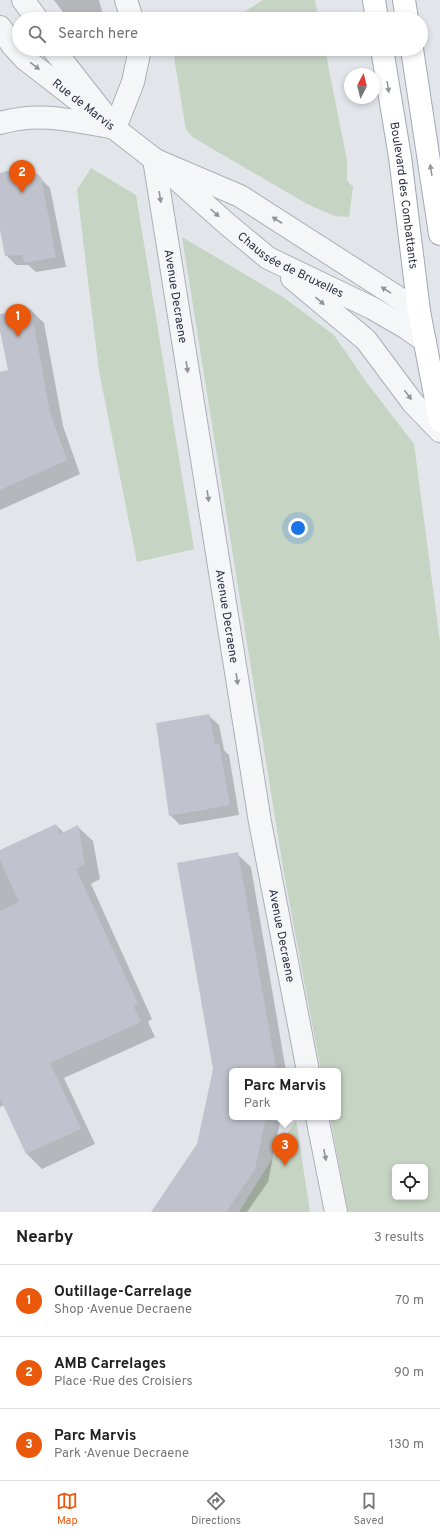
<!DOCTYPE html>
<html lang="en">
<head>
<meta charset="utf-8">
<style>
  body { margin:0; font-family:Overpass,sans-serif; background:#f2f2f2; color:#222 }
  .controls { position:absolute; right:12px; bottom:12px; display:grid; overflow:hidden; border-radius:6px; box-shadow:0 2px 6px #0003 }
  .controls button { width:36px; height:36px; display:grid; place-items:center; padding:0; border:0; border-bottom:1px solid #e0e0e0; background:#fff; color:#222; font:20px sans-serif }
  .compass { position:absolute; left:344px; top:68px; width:36px; height:36px; border-radius:50%; background:#fff; box-shadow:0 2px 6px #0003; rotate:7deg }
  .you { position:absolute; left:298px; top:528px; width:14px; height:14px; margin:-10px; border:3px solid #fff; border-radius:50%; background:#1a73e8; box-shadow:0 0 0 6px #1a73e833 }
  .badge { display:grid; place-items:center; width:26px; height:26px; border-radius:50%; background:#ea580c; color:#fff; font-size:13px; font-weight:700 }
  .pin { position:absolute; translate:-50% -33px; filter:drop-shadow(0 1px 2px #0008) }
  .pin::after { content:''; position:absolute; top:21px; width:14px; height:12px; background:inherit; clip-path:polygon(0 0,100% 0,50% 100%) }
  .popup { position:absolute; left:229px; top:1068px; width:112px; height:52px; box-sizing:border-box; display:grid; place-content:center; border-radius:6px; background:#fff; filter:drop-shadow(0 1px 3px #0005); font-size:13px; white-space:nowrap; color:#767676 }
  .popup b { font-size:15px; color:#222 }
  .popup::after { content:''; position:absolute; left:50%; top:100%; margin-left:-8px; border:8px solid transparent; border-top-color:#fff }
  .list { margin:0; padding:0; list-style:none }
  h2 { display:flex; justify-content:space-between; align-items:center; height:52px; margin:0; padding:0 16px; font-size:17px }
  h2 small { font-size:13px; font-weight:400; color:#767676 }
  .list li { display:grid; grid-template-columns:26px 1fr auto; gap:12px; align-items:center; box-sizing:border-box; height:72px; padding:0 16px; border-top:1px solid #e0e0e0 }
  .list b { display:block; font-size:15px; white-space:nowrap }
  .list p { margin:0; font-size:13px; white-space:nowrap; color:#767676 }
  .list em { font-size:13px; font-style:normal; color:#767676 }
  .icon { flex:none; width:22px; height:22px; fill:none; stroke:currentColor; stroke-width:2; stroke-linecap:round; stroke-linejoin:round }
  .map { position:relative; flex:none; width:440px; height:1212px; overflow:hidden }
  .search { position:absolute; background:#fff; box-shadow:0 2px 6px #0003; left:12px; right:12px; top:12px; height:44px; display:flex; align-items:center; gap:10px; box-sizing:border-box; padding:0 14px; border-radius:22px; color:#767676; font-size:15px }
  .sheet { height:268px; background:#fff }
  nav { display:flex; justify-content:space-around; align-items:center; box-sizing:border-box; height:56px; border-top:1px solid #e0e0e0; background:#fff; font-size:11px; color:#767676 }
  nav a { display:grid; justify-items:center; gap:2px }
  nav .on { color:#ea580c }
  .map>svg:first-child { display:block }
</style>
</head>
<body>
<div class="map">
<svg width="440" height="1212" viewBox="0 0 440 1212">
  <rect width="100%" height="100%" fill="#e2e5ea"/>
  <!-- green -->
  <path fill="#c6d4c4" fill-rule="evenodd" d="M 263,0 L 315,0 L 319,19 L 233,19 Z
    M 186,49 L 325,49 L 347,161 L 347,180 L 353,187 L 349,217 L 335,216 L 307,204 L 194,138 L 186,130 L 174,57 Z
    M 91,168 L 136,195 L 194,549 L 137,562 L 99,371 L 77,190 Z
    M 182,237 L 283,297 L 334,335 L 367,383 L 414,444 L 440,642 L 440,1212 L 348,1212 L 330,1117 L 338,1117 L 338,1071 L 321,1071 L 284,874 ZM 395,1167 L 425,1167 L 425,1197 L 395,1197 Z
    M 296,1120 L 310,1212 L 239,1212 Z"/>
  <!-- shadow -->
  <path fill="#0003" d="M 54,0 L 99,0 L 104,19 L 68,19 Z
    M 0,174 L 40,178 L 50,188 L 66,267 L 36,272 L 28,265 L 16,265 L 6,255 L 0,225 Z
    M 31,310 L 44,323 L 63,426 L 80,474 L 0,510 L 0,374 L 9,371 L 0,326 L 0,315 Z
    M 208,715 L 219,725 L 224,750 L 229,755 L 239,815 L 180,825 L 170,815 Z
    M 56,825 L 64,833 L 78,827 L 93,841 L 100,879 L 91,884 L 152,1019 L 148,1022 L 155,1037 L 64,1078 L 95,1144 L 42,1169 L 27,1154 L 4,1105 L 0,1107 L 0,851 Z
    M 237,854 L 251,867 L 286,1071 L 232,1071 L 232,1117 L 281,1117 L 268,1182 L 247,1212 L 152,1212 L 198,1144 L 214,1069 Z"/>
  <!-- building -->
  <path fill="#c0c3cd" d="M 22,167 L 30,168 L 41,177 L 56,257 L 25,263 L 22,255 L 5,256 L 0,230 L 0,173 Z
    M 31,309 L 50,412 L 67,460 L 0,490 L 0,372 L 8,370 L 0,331 L 0,314 Z
    M 209,714 L 215,744 L 219,744 L 230,805 L 169,816 L 156,723 Z
    M 56,824 L 60,834 L 78,825 L 85,864 L 76,869 L 138,1004 L 134,1007 L 141,1022 L 50,1063 L 81,1129 L 26,1154 L 0,1098 L 0,911 L 19,902 L 0,860 L 0,850 Z
    M 238,852 L 276,1069 L 275,1071 L 232,1071 L 232,1117 L 266,1117 L 255,1169 L 226,1212 L 151,1212 L 197,1144 L 213,1069 L 177,863 Z"/>
  <g fill="none" stroke-linecap="round" stroke-linejoin="round">
    <defs>
      <path id="minor" d="M 23,0 L 37,19
        M 126,0 L 132,19
        M 53,49 L 108,119
        M 0,123 C 41,111 74,121 115,128
        M 115,128 L 133,82 L 140,49
        M 158,161 L 240,196 L 419,311"/>
      <g id="tertiary">
        <path id="s1" d="M 0,27 L 13,46 L 25,59 L 154,159 L 227,224 L 268,258 L 372,308 L 405,327 L 425,341"/>
        <path id="s2" d="M 154,159 L 260,822 L 308,1071"/>
        <path d="M 292,278 L 366,340 L 413,403 L 440,431"/>
        <path d="M 317,1117 L 336,1212"/>
      </g>
      <g id="primary">
        <path d="M 374,0 L 377,19"/>
        <path d="M 404,0 L 407,19"/>
        <path id="s3" d="M 382,49 L 400,157 L 419,311 L 440,421"/>
        <path d="M 412,49 L 440,234"/>
      </g>
    </defs>
    <!-- minor casing -->
    <use href="#minor" stroke="#abafb7" stroke-width="24"/>
    <!-- tertiary casing -->
    <use href="#tertiary" stroke="#abafb7" stroke-width="24"/>
    <!-- primary casing -->
    <use href="#primary" stroke="#a2a8b5" stroke-width="24"/>
    <!-- minor -->
    <use href="#minor" stroke="#f5f6f8" stroke-width="22"/>
    <!-- tertiary -->
    <use href="#tertiary" stroke="#f5f6f8" stroke-width="22"/>
    <!-- primary -->
    <use href="#primary" stroke="#fff" stroke-width="22"/>
  </g>
  <!-- one-way arrows -->
  <defs><path id="oneway-solid" d="M-6-.8H1V-3.2L6.5 0L1 3.2V.8H-6Z"/></defs>
  <g fill="#90949c">
    <use href="#oneway-solid" transform="translate(35 66) rotate(37)"/>
    <use href="#oneway-solid" transform="translate(160 197) rotate(81)"/>
    <use href="#oneway-solid" transform="translate(215 213) rotate(42)"/>
    <use href="#oneway-solid" transform="translate(277 220) rotate(-147)"/>
    <use href="#oneway-solid" transform="translate(386 290) rotate(-148)"/>
    <use href="#oneway-solid" transform="translate(320 301) rotate(40)"/>
    <use href="#oneway-solid" transform="translate(187 367) rotate(81)"/>
    <use href="#oneway-solid" transform="translate(408 395) rotate(53)"/>
    <use href="#oneway-solid" transform="translate(208 496) rotate(81)"/>
    <use href="#oneway-solid" transform="translate(237 679) rotate(81)"/>
    <use href="#oneway-solid" transform="translate(325 1155) rotate(79)"/>
  </g>
  <g fill="#9598a0">
    <use href="#oneway-solid" transform="translate(388 87) rotate(81)"/>
    <use href="#oneway-solid" transform="translate(431 170) rotate(-99)"/>
  </g>
  <g text-anchor="middle" stroke-width="3" stroke-linejoin="round" paint-order="stroke">
    <!-- street labels -->
    <g font-size="12" fill="#2b3141" stroke="#f2f4f7">
      <text dy="4" stroke="none"><textPath href="#s1" startOffset="115">Rue de Marvis</textPath></text>
      <text dy="4" stroke="none"><textPath href="#s3" startOffset="148">Boulevard des Combattants</textPath></text>
      <text dy="4" stroke="none"><textPath href="#s1" startOffset="378">Chaussée de Bruxelles</textPath></text>
      <text dy="4" stroke="none"><textPath href="#s2" startOffset="139">Avenue Decraene</textPath></text>
      <text dy="4" stroke="none"><textPath href="#s2" startOffset="463">Avenue Decraene</textPath></text>
      <text dy="4" stroke="none"><textPath href="#s2" startOffset="787">Avenue Decraene</textPath></text>
    </g>
  </g>
</svg>
<div class="controls">
<button><svg class="icon" aria-label="locate" viewBox="0 0 24 24"><circle cx="12" cy="12" r="6"/><path d="M12 2v4M12 18v4M2 12h4M18 12h4"/></svg></button>
</div>
<svg class="compass" viewBox="-18 -18 36 36"><path d="M0-13l5 13h-10z" fill="#e53935"/><path d="M0 13l5-13h-10z" fill="#767676"/></svg>
<div class="you"></div>
<div class="pin badge" style="left:18px;top:337px">1</div>
<div class="pin badge" style="left:22px;top:193px">2</div>
<div class="pin badge" style="left:285px;top:1166px">3</div>
<div class="popup"><b>Parc Marvis</b>Park</div>
<div class="search"><svg class="icon" aria-label="search" viewBox="0 0 24 24"><circle cx="10" cy="10" r="6"/><path d="M15 15l6 6"/></svg>Search here</div>
</div>
<section class="sheet">
<h2>Nearby<small>3 results</small></h2>
<ul class="list">
<li><span class="badge">1</span><div><b>Outillage-Carrelage</b><p>Shop · Avenue Decraene</p></div><em>70 m</em></li>
<li><span class="badge">2</span><div><b>AMB Carrelages</b><p>Place · Rue des Croisiers</p></div><em>90 m</em></li>
<li><span class="badge">3</span><div><b>Parc Marvis</b><p>Park · Avenue Decraene</p></div><em>130 m</em></li>
</ul>
</section>
<nav>
<a class="on"><svg class="icon" aria-label="map" viewBox="0 0 24 24"><path d="M3 6l6-2 6 2 6-2v14l-6 2-6-2-6 2zM9 4v14M15 6v14"/></svg>Map</a>
<a><svg class="icon" aria-label="directions" viewBox="0 0 24 24"><path d="M12 3l9 9-9 9-9-9zM9 14v-3h6M13 9l2 2-2 2"/></svg>Directions</a>
<a><svg class="icon" aria-label="saved" viewBox="0 0 24 24"><path d="M7 4h10v16l-5-4-5 4z"/></svg>Saved</a>
</nav>
</body>
</html>
